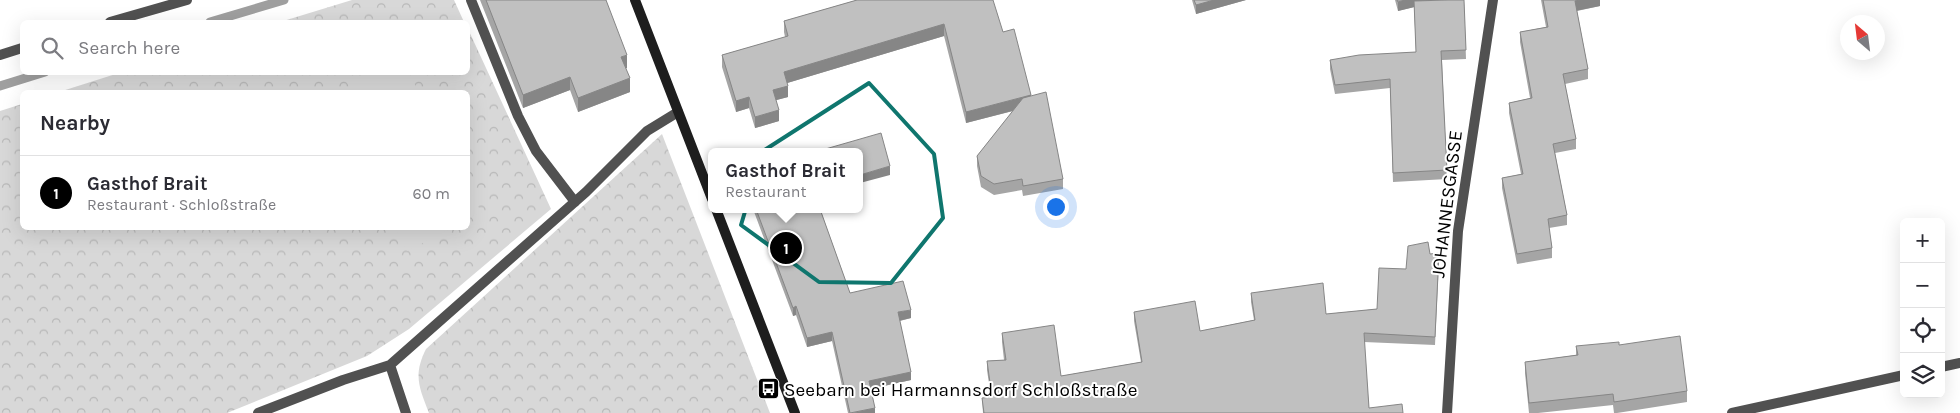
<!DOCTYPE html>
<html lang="en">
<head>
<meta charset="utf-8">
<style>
  body { margin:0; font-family:Karla,sans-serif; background:#f2f2f3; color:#2b2b33 }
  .controls { position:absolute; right:15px; bottom:15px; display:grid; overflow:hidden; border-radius:8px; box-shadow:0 5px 20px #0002 }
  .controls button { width:45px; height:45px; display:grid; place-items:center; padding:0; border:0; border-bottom:1px solid #e1e1e2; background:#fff; color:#2b2b33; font:25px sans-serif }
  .compass { position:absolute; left:1840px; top:15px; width:45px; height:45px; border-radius:50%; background:#fff; box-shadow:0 5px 20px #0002; rotate:332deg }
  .you { position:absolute; left:1055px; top:206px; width:18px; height:18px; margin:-12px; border:4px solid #fff; border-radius:50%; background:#1a73e8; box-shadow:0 0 0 8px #1a73e833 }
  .badge { display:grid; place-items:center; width:32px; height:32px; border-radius:50%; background:#000; color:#fff; font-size:16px; font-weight:700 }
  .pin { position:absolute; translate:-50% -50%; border:2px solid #fff; box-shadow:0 1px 5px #0006 }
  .popup { position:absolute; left:708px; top:148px; width:155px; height:65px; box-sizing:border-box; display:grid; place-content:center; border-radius:8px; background:#fff; filter:drop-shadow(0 1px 4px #0005); font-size:16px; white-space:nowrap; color:#7c7c81 }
  .popup b { font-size:19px; color:#2b2b33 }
  .popup::after { content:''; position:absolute; left:50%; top:100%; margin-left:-10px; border:10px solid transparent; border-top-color:#fff }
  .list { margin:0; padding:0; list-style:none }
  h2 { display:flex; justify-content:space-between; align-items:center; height:65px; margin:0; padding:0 20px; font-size:21px }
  h2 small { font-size:16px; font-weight:400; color:#7c7c81 }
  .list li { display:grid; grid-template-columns:32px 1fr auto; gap:15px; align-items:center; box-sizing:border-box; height:75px; padding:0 20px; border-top:1px solid #e1e1e2 }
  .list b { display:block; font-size:19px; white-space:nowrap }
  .list p { margin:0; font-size:16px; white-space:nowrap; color:#7c7c81 }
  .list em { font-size:16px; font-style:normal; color:#7c7c81 }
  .icon { flex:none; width:28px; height:28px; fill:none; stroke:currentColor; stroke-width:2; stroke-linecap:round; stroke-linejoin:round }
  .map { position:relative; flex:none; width:1960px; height:413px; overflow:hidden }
  .search { position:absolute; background:#fff; box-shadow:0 5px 20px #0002; left:20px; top:20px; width:450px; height:55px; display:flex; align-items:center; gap:12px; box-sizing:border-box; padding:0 18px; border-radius:8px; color:#7c7c81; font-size:19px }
  .panel { position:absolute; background:#fff; box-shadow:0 5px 20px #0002; left:20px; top:90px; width:450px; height:140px; border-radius:8px }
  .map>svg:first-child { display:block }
</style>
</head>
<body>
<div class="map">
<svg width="1960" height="413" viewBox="0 0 1960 413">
  <defs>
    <pattern id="forest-crowns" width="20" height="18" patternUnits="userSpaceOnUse" patternTransform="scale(1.25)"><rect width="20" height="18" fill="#d8d8d8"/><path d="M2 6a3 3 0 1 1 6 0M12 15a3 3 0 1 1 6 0" fill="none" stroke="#b8b8b8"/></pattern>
  </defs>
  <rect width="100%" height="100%" fill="#fff"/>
  <!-- forest -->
  <path fill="url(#forest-crowns)" d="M 352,0 L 454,0 L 464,22 L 280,22 Z
    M 468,29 L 551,209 L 409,329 L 367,356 L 227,413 L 0,413 L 0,111 L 22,104 L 22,228 L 468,228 L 468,92 L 59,92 L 122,72 L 468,72 Z
    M 662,134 L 770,413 L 429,413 C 419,387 413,375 426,349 Z"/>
  <!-- pitch -->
  <path fill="#d8d8d8" d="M 375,73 L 409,73 L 419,92 L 337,92 Z
    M 468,185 L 481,212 L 468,219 Z
    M 395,228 L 452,228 L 407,251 Z"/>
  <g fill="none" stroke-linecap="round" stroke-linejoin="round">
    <!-- stream -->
    <path stroke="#9f9f9f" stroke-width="9" d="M 210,22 L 284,0
      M 0,86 L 45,72"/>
    <!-- service -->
    <path stroke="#515151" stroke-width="10" d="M 471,0 L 518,116 L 536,151 L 575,202
      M 258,413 L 343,380 L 390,365
      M 406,413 L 390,365 L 586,192 L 647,131 L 678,112"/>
    <!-- minor -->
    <path stroke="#515151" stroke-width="10" d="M 110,22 L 187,0
      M 0,55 L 22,48
      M 1447,413 L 1458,231 L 1493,0"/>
    <!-- tertiary -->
    <path stroke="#515151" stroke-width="10" d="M 1941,367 L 1960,363
      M 1732,413 L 1904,375"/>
    <!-- secondary -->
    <path stroke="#1e1e1e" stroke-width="10" d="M 635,0 L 712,199
      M 716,209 L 795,413"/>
  </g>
  <!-- wall -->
  <path fill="#a5a5a5" d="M 480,0 L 606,0 L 627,68 L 626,68 L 630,92 L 578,112 L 570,90 L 523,108 Z
    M 857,0 L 1003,32 L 1031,96 L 1063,179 L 1063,189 L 1023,196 L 1022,190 L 994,195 L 981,187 L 977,166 L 977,156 L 1013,111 L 966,123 L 944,36 L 787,83 L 788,97 L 776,100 L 779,121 L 755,128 L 749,108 L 736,112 L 722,67 L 722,55 L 785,37 L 784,32 L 784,21 Z
    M 1192,0 L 1246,0 L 1196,14 Z
    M 1395,0 L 1431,0 L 1431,1 L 1464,0 L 1466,59 L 1442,60 L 1447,179 L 1393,182 L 1390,88 L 1335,94 L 1330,69 L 1330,60 L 1416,52 L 1414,7 L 1398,11 Z
    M 1541,0 L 1600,0 L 1600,6 L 1577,11 L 1588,69 L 1588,79 L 1565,84 L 1576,139 L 1576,149 L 1555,153 L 1567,215 L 1567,225 L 1549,228 L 1552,248 L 1552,258 L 1517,264 L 1502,188 L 1502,178 L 1521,174 L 1509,113 L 1509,103 L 1530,98 L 1520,42 L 1520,32 L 1546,27 Z
    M 753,209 L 820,209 L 850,293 L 911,318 L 900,321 L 911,380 L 871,389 L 875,413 L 848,413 L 832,341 L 807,347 L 796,315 L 793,316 Z
    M 1430,254 L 1439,261 L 1435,345 L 1364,342 L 1369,408 L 1403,413 L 983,413 L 982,398 L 991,397 L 987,370 L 987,361 L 1004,360 L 1002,342 L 1002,333 L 1061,376 L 1141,362 L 1134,321 L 1134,312 L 1200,331 L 1254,320 L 1251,302 L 1251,293 L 1326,314 L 1377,309 L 1406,269 Z
    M 1619,345 L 1687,391 L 1687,402 L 1617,413 L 1614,413 L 1613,405 L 1538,413 L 1529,413 L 1525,373 L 1525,362 L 1576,355 L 1576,346 Z"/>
  <!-- shaded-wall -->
  <path fill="#868686" d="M 1214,0 L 1246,0 L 1196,14 L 1196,5 Z
    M 1405,0 L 1431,0 L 1431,3 L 1398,11 L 1398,2 Z
    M 1580,0 L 1600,0 L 1600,6 L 1575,11 L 1575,1 Z
    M 944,24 L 944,36 L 784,84 L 784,72 Z
    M 627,55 L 627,68 L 621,70 L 621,57 Z
    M 570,77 L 570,90 L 523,108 L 523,95 Z
    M 630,78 L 630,92 L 578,112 L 578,98 Z
    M 788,86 L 788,97 L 773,101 L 773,90 Z
    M 1031,95 L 1031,106 L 966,123 L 966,112 Z
    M 749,97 L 749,108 L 736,112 L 736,101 Z
    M 779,110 L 779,121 L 755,128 L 755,117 Z
    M 890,166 L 890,175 L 860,183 L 860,175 Z
    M 796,306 L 796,315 L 793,316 L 793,308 Z
    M 911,310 L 911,318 L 898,321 L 898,312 Z
    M 832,332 L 832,341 L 807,347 L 807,338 Z
    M 911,372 L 911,380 L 869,389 L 869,381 Z
    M 875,408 L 875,413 L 853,413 Z"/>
  <!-- building -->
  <path fill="#c0c0c0" stroke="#868686" d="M 486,0 L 606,0 L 627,55 L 621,57 L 630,78 L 578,98 L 570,77 L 523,95 Z
    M 857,0 L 993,0 L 1003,32 L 1014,29 L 1031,95 L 966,112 L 944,24 L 784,72 L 788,86 L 773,90 L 779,110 L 755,117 L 749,97 L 736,101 L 722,55 L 788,36 L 784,21 Z
    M 1194,0 L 1214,0 L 1196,5 Z
    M 1397,0 L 1405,0 L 1398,2 Z
    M 1448,0 L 1464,0 L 1466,50 L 1441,51 L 1447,170 L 1393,173 L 1390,79 L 1335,85 L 1330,60 L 1359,55 L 1416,52 L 1414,1 Z
    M 1543,0 L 1580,0 L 1575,1 L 1588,69 L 1563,74 L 1576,139 L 1553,144 L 1567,215 L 1548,219 L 1552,248 L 1517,254 L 1502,178 L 1523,174 L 1509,103 L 1532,98 L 1520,32 L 1548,27 Z
    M 1046,92 L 1063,179 L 1023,186 L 1022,179 L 994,184 L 981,176 L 977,156 L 1023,98 Z
    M 881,133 L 890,166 L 860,175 L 860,152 L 815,152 Z
    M 756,209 L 820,209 L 850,293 L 903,281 L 911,310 L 898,312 L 911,372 L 869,381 L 875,408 L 850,413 L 832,332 L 807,338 L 796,306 L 793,308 Z
    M 1428,242 L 1430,254 L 1439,253 L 1435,337 L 1364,333 L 1369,408 L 1402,404 L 1403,413 L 984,413 L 982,398 L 992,397 L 987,361 L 1006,360 L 1002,333 L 1054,325 L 1061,376 L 1142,362 L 1134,312 L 1195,301 L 1200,331 L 1255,320 L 1251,293 L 1323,283 L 1326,314 L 1377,309 L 1379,268 L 1406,269 L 1408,246 Z
    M 1680,336 L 1687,391 L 1614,402 L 1613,394 L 1529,403 L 1525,362 L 1578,355 L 1576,346 L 1619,342 L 1619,345 Z"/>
  <!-- marked area -->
  <path fill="none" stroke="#0f766e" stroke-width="4" stroke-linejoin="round" d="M 869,83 L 934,154 L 943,218 L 891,283 L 819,282 L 741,225 L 763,151 Z"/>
  <!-- icons -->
  <defs>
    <symbol id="bus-square" viewBox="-11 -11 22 22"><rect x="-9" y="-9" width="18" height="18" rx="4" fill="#000" stroke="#fff"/><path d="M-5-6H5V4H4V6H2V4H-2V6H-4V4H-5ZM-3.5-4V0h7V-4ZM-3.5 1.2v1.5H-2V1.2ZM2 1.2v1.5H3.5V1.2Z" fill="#fff"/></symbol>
  </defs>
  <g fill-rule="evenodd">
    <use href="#bus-square" x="756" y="376" width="25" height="25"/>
  </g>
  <g text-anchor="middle" stroke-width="4" stroke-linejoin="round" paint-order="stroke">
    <!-- street labels -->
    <g font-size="19" fill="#000" stroke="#fff">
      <text transform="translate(1446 204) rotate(-83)" y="7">JOHANNESGASSE</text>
    </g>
    <!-- poi labels -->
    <g font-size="19" fill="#000" stroke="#fff" text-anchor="start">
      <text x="784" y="396">Seebarn bei Harmannsdorf Schloßstraße</text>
    </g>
  </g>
</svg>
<div class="controls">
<button>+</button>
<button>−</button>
<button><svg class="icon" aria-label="locate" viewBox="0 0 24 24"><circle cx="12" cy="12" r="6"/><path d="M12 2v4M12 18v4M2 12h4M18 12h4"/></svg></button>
<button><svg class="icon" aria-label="layers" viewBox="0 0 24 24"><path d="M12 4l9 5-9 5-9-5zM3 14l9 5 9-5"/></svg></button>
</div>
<svg class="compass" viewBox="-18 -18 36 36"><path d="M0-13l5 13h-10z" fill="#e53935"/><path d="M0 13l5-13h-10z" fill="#7c7c81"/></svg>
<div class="you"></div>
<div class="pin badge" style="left:786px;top:248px">1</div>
<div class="popup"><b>Gasthof Brait</b>Restaurant</div>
<div class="search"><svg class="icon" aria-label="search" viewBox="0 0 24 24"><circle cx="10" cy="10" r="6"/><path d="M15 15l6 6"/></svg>Search here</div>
<section class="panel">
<h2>Nearby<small></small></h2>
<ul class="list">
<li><span class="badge">1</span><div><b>Gasthof Brait</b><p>Restaurant · Schloßstraße</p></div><em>60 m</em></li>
</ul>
</section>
</div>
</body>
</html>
